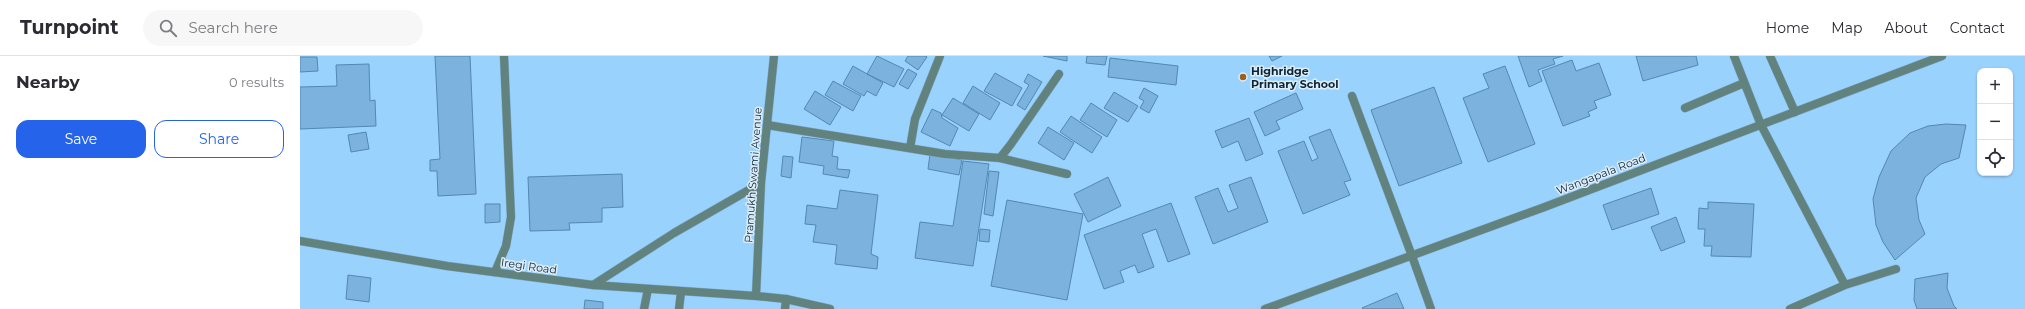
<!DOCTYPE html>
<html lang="en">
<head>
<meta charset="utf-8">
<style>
  body { margin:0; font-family:Montserrat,sans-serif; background:#f7f7f7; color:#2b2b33 }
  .controls { position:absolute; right:12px; top:12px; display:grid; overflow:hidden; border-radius:8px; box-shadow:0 1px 3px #0004 }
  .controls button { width:36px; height:36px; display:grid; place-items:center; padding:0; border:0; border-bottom:1px solid #e1e1e2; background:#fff; color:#2b2b33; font:20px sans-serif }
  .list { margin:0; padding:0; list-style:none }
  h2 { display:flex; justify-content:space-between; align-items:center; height:52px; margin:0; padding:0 16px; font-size:17px }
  h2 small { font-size:13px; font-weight:400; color:#7c7c81 }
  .actions { display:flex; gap:8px; padding:12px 16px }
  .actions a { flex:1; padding:9px 0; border:1px solid #2563eb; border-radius:12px; text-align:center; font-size:14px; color:#2563eb }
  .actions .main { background:#2563eb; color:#fff }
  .icon { flex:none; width:22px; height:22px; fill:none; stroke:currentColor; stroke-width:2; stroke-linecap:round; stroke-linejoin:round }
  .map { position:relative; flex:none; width:1725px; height:253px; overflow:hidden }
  header { display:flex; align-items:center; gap:24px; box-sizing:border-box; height:56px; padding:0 20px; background:#fff; border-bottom:1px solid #e1e1e2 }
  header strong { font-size:19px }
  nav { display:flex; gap:22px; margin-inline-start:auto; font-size:14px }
  .search { width:280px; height:36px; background:#f7f7f7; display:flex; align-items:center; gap:10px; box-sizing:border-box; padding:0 14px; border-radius:22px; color:#7c7c81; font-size:15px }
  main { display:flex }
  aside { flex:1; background:#fff }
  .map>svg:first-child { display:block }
</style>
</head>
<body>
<header>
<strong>Turnpoint</strong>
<div class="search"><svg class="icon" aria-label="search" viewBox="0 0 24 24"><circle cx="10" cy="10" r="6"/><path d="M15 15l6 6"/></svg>Search here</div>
<nav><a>Home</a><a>Map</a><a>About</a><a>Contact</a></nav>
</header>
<main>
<aside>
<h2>Nearby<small>0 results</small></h2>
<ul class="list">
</ul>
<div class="actions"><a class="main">Save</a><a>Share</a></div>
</aside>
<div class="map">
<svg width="1725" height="253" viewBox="0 0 1725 253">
  <rect width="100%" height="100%" fill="#9ad2fe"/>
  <!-- building -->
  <path fill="#7cb3de" stroke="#5288b1" d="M 135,0 L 170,0 L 176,138 L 138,140 L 137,115 L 130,115 L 130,104 L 140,103 Z
    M 577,0 L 604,13 L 594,31 L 567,18 Z
    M 608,0 L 626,0 L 627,1 L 618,14 L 605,5 Z
    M 743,0 L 767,0 L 767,5 Z
    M 787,0 L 807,0 L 805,9 L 786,7 Z
    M 969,0 L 982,0 L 972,5 Z
    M 1218,0 L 1263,0 L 1253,3 L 1255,8 L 1238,14 L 1242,25 L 1229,31 Z
    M 1336,0 L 1396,0 L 1398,9 L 1343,25 Z
    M 0,1 L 17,1 L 18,15 L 0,16 Z
    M 810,2 L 878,10 L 876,29 L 808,21 Z
    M 1272,4 L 1276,15 L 1299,7 L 1311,39 L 1294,45 L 1297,52 L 1288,56 L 1290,60 L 1263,70 L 1242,15 Z
    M 69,8 L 70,45 L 75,44 L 76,70 L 0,73 L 0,31 L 37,30 L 36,9 Z
    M 553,10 L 583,27 L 576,40 L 567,35 L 564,40 L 543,28 Z
    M 1205,10 L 1235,88 L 1188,106 L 1163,42 L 1189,32 L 1183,18 Z
    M 608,13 L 617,18 L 608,33 L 599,28 Z
    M 695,17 L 722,32 L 712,50 L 684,35 Z
    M 728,18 L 742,26 L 725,54 L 717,49 L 729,29 L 724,26 Z
    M 533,25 L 561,40 L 553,55 L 525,39 Z
    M 673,30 L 700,47 L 690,64 L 663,47 Z
    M 1134,31 L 1162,107 L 1099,130 L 1071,54 Z
    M 844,32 L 858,40 L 849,57 L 840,52 L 844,45 L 839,42 Z
    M 515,35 L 541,51 L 530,69 L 504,53 Z
    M 814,36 L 838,50 L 828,66 L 804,52 Z
    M 996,37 L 1003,53 L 976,65 L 980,73 L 965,80 L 954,56 Z
    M 653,42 L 679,58 L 669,75 L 642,59 Z
    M 791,47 L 817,64 L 807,81 L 780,64 Z
    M 632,53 L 641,57 L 642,62 L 658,72 L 650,90 L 621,76 Z
    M 771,60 L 802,81 L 792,97 L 760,76 Z
    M 949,62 L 963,98 L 946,105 L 938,85 L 922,92 L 915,75 Z
    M 1646,68 L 1666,69 L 1659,102 L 1641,108 L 1625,121 L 1616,142 L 1619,164 L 1625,178 L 1595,204 L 1583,186 L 1576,169 L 1573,143 L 1579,121 L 1591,95 L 1610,77 L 1628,70 Z
    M 748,71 L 774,87 L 764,104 L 738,87 Z
    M 1030,73 L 1051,124 L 1044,126 L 1050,139 L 1003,158 L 978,95 L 1004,85 L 1012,105 L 1018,102 L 1009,81 Z
    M 66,76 L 69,93 L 51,96 L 48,79 Z
    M 502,81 L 534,85 L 532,100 L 538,101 L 537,113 L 550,114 L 548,122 L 523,118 L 524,110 L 499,106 Z
    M 630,98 L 662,104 L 659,119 L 628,113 Z
    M 483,100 L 493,101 L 491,122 L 481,120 Z
    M 663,105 L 689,108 L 673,210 L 615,202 L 620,166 L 653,170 Z
    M 689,115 L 699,116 L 693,160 L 684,158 Z
    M 322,118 L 323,151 L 302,152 L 302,166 L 269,167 L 270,174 L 230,175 L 228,121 Z
    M 808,121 L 821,150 L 788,166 L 774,138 Z
    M 951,121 L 968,166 L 913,188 L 895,141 L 918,132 L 928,156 L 938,152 L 929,129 Z
    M 1351,132 L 1359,158 L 1312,174 L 1303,149 Z
    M 540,134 L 578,139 L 571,198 L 578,201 L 577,213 L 535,208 L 537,189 L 513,186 L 516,169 L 505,168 L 507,149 L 537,153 Z
    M 707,144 L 783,158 L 767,244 L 691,230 Z
    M 1408,146 L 1454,148 L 1451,201 L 1411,200 L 1412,190 L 1404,190 L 1405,173 L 1398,173 L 1399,152 L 1408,153 Z
    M 871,147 L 890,198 L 868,206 L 856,173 L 842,178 L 854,211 L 838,217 L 835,209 L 820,215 L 824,226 L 804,233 L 784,179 Z
    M 185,148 L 200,148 L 200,166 L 185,167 Z
    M 1376,161 L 1385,186 L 1361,195 L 1351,171 Z
    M 680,173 L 690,174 L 689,186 L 679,185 Z
    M 1648,217 L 1647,232 L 1654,250 L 1657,253 L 1617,253 L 1614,244 L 1615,223 Z
    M 48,219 L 71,222 L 69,246 L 46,243 Z
    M 1097,237 L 1104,253 L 1063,253 L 1062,252 Z
    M 285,244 L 303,246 L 303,253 L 284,253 Z"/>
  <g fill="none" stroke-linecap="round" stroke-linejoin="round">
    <defs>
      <path id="service" d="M 1434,0 L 1461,69 L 1545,229 L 1490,253
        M 1470,0 L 1495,56
        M 1052,40 L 1112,200 L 1131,253
        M 1385,52 L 1444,27
        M 467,69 L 645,98 L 700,102 L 767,118
        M 610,92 L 615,63 L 640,0
        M 700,102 L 711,88 L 759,18
        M 195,216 L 206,190 L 211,161 L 204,0
        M 1545,229 L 1596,213
        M 344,253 L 348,233
        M 485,253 L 486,243"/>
      <path id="minor" d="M 0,185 L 147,210 L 293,229 L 456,240 L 486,243 L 530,253
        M 293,229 L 374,177 L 461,127
        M 456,240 L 461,127 L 474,0
        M 379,253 L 381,236
        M 965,253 L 1242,152 L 1642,0"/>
    </defs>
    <!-- service casing -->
    <use href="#service" stroke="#7eafd6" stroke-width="9"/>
    <!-- minor casing -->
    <use href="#minor" stroke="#7eafd6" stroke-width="9"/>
    <!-- service -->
    <use href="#service" stroke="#62827d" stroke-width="8"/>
    <!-- minor -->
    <use href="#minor" stroke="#62827d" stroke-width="8"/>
  </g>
  <!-- markers -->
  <circle fill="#9b5f20" stroke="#ddeefb" stroke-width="1.5" cx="943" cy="21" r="4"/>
  <g text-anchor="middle" stroke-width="3" stroke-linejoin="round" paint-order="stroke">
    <!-- poi labels -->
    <g font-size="11" font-weight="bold" fill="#0d2434" stroke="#ddeefb" text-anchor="start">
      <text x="951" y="19">Highridge<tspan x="951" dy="13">Primary School</tspan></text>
    </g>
    <!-- street labels -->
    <g font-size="11" fill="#0d2434" stroke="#ddeefb">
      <text transform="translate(1301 118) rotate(-21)" y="4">Wangapala Road</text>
      <text transform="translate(453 119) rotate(-86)" y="4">Pramukh Swami Avenue</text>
      <text transform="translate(229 210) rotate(8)" y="4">Iregi Road</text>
    </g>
  </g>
</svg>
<div class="controls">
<button>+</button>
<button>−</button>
<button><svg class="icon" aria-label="locate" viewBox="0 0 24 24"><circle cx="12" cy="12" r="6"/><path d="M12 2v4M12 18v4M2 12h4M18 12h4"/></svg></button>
</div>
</div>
</main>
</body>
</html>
